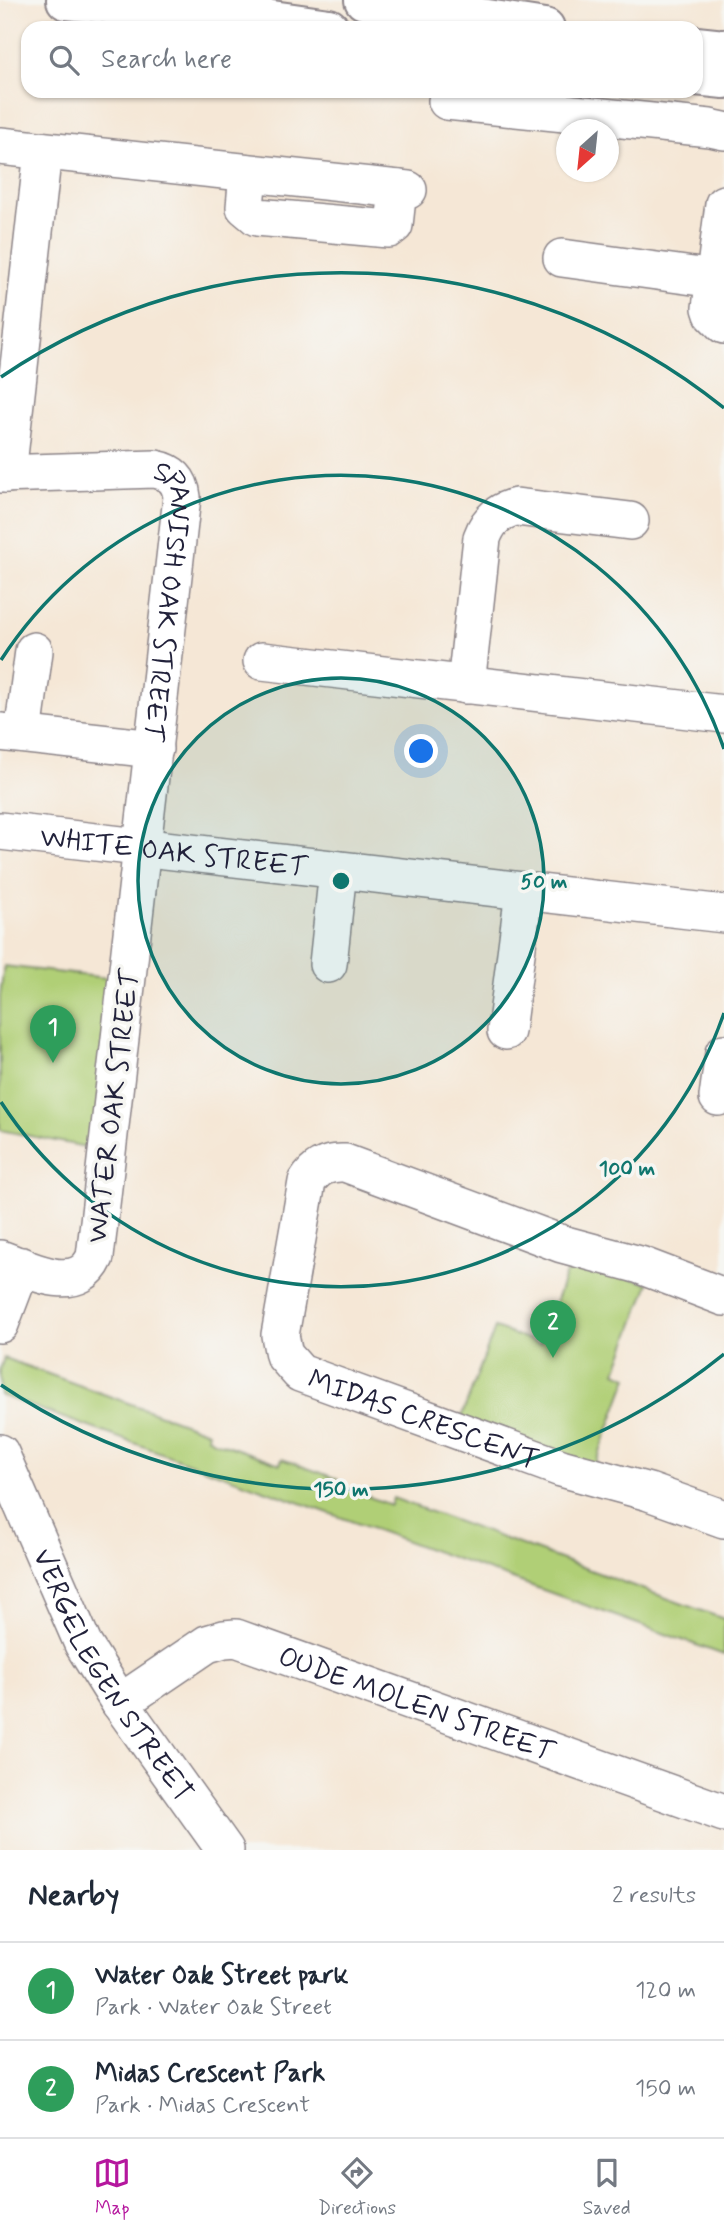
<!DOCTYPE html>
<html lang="en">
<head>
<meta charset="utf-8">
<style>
  body { margin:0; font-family:Mynerve,sans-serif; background:#f2f2f3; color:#1f2937 }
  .compass { position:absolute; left:556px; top:119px; width:63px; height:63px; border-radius:50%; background:#fff; box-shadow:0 2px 5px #0004; rotate:207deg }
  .you { position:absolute; left:422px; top:752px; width:24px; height:24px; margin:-18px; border:5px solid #fff; border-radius:50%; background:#1a73e8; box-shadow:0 0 0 10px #1a73e833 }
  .badge { display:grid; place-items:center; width:46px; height:46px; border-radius:50%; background:#b5179e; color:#fff; font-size:23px; font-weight:700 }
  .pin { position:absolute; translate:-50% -58px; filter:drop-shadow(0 2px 4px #0008) }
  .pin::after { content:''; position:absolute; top:37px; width:24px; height:21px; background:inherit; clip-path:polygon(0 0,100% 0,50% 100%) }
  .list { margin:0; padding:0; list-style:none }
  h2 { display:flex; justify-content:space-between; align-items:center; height:91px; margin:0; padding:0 28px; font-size:30px }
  h2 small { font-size:23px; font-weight:400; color:#747a83 }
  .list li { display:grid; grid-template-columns:46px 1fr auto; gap:21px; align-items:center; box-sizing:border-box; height:98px; padding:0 28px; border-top:2px solid #e0e1e3 }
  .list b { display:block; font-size:26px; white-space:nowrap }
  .list p { margin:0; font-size:23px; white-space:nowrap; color:#747a83 }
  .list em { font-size:23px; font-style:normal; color:#747a83 }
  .icon { flex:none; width:38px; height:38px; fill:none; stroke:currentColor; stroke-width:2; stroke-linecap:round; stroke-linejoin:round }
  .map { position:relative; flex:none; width:724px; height:1850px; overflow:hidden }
  .search { position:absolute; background:#fff; box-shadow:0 2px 5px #0004; left:21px; right:21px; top:21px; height:77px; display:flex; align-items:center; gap:18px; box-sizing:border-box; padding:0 24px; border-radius:21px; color:#747a83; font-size:26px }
  .sheet { height:287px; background:#fff }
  nav { display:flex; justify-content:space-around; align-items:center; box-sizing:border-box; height:98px; border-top:2px solid #e0e1e3; background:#fff; font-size:19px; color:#747a83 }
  nav a { display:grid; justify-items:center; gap:4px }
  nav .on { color:#b5179e }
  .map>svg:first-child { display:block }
</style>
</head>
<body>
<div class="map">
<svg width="724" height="1850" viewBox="0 0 724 1850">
  <rect width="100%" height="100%" fill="#f6f6f2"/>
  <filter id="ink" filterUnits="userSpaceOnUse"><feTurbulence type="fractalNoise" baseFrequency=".0143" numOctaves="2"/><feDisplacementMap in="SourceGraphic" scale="14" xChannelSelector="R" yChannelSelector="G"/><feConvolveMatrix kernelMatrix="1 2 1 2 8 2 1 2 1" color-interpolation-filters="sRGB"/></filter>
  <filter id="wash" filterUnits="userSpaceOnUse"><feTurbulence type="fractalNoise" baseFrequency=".00686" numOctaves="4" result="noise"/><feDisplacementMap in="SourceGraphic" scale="28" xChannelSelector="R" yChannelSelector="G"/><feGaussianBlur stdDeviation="1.57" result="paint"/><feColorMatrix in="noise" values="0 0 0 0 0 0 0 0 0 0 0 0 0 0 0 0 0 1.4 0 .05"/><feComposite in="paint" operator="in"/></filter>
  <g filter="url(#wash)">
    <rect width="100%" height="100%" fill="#f5e7d6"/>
    <!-- green -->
    <path fill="#b0cf76" stroke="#697858" stroke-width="2" d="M 4,966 L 115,979 L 96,1149 L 0,1130 L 0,996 Z
      M 570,1262 L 649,1283 L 616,1372 L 628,1377 L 594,1468 L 461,1418 L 495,1328 L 540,1344 Z
      M 4,1358 L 208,1432 L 207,1436 L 212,1440 L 280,1464 L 282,1459 L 338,1479 L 336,1485 L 391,1505 L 393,1498 L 724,1619 L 724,1655 L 0,1395 L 0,1370 Z"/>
  </g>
  <g filter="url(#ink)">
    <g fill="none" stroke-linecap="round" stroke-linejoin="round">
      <defs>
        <g id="minor">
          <path d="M 447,101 L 710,128 L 724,131"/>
          <path d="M 0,146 L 408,190"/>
          <path d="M 248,173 L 245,207 L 257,217 L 389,229 L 394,225 L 398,189"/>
          <path d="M 724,204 L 711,308 L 713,314 L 724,325"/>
          <path d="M 562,258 L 715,279"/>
          <path id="s1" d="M 0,474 L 155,469 C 171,472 180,480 182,497 L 95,1257 C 77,1297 30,1269 0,1259"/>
          <path d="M 7,474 L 43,151"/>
          <path d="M 262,661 L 724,714"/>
          <path d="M 466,685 L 482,538 C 488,521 498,511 516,507 L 630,521"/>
          <path d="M 0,732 L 154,749"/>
          <path d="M 23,734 L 34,651"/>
          <path id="s2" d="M 0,831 L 724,914"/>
          <path d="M 328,964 L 338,870"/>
          <path d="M 506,1031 L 524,892"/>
          <path d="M 718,1097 L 724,1053"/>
          <path id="s3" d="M 724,1297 L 640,1265 L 562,1244 L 345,1163 C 328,1162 316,1167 307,1182 L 280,1335 L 284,1355 L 300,1373 L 561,1468 L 649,1492 L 724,1519"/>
          <path d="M 0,1324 L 22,1266"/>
          <path id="s4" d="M 0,1453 L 83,1644 L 120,1703 L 225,1850"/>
          <path id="s5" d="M 120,1703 L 207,1644 L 224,1639 L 236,1638 L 724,1813"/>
        </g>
        <path id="major" d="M 66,0 L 265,19 L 329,28
          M 364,0 L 545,28
          M 696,46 L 724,49
          M 696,76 L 724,79"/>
      </defs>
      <!-- minor casing -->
      <use href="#minor" stroke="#8c8488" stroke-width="40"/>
      <!-- major casing -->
      <use href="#major" stroke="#8c8488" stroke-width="42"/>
      <!-- minor -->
      <use href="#minor" stroke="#fff" stroke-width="37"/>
      <!-- major -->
      <use href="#major" stroke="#fff" stroke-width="38"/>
    </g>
  </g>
  <!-- distance rings -->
  <circle cx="341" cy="881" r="203" fill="#0f766e" fill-opacity=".12"/>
  <g fill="none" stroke="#0f766e" stroke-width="3.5">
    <circle cx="341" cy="881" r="203"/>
    <path d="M724 1013A405 405 0 0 1 1 1102M1 660A405 405 0 0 1 724 749"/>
    <path d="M724 1354A608 608 0 0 1 1 1385M1 377A608 608 0 0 1 724 408"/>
  </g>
  <g text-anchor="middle" stroke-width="7" stroke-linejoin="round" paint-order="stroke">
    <!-- street labels -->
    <g font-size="28" fill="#22223b" stroke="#f6f6f2">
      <text dy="10" stroke="none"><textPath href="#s1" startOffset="299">SPANISH OAK STREET</textPath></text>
      <text dy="10" stroke="none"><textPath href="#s2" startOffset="175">WHITE OAK STREET</textPath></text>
      <text transform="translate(112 1106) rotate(-83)" y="10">WATER OAK STREET</text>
      <text dy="10" stroke="none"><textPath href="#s3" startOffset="779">MIDAS CRESCENT</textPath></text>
      <text dy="10" stroke="none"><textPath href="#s4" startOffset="250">VERGELEGEN STREET</textPath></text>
      <text dy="10" stroke="none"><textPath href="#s5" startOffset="327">OUDE MOLEN STREET</textPath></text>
    </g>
  </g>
  <circle cx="341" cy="881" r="10" fill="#0f766e" stroke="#f6f6f2" stroke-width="3.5"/>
  <g font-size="21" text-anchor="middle" font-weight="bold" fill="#0f766e" stroke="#f6f6f2" stroke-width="7" stroke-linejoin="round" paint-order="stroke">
    <text x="544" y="888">50 m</text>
    <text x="627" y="1175">100 m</text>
    <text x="341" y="1496">150 m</text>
  </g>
</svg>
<svg class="compass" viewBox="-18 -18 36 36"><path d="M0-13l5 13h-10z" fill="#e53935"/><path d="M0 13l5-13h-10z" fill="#747a83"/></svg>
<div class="you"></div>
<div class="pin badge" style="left:53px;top:1063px;background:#2e9e5b">1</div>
<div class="pin badge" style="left:553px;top:1358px;background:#2e9e5b">2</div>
<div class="search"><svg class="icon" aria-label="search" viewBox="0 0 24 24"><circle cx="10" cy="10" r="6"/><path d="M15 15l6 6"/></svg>Search here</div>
</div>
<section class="sheet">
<h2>Nearby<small>2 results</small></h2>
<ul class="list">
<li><span class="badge" style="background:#2e9e5b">1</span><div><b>Water Oak Street park</b><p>Park · Water Oak Street</p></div><em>120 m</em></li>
<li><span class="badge" style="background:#2e9e5b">2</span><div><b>Midas Crescent Park</b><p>Park · Midas Crescent</p></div><em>150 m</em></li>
</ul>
</section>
<nav>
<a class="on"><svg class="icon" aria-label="map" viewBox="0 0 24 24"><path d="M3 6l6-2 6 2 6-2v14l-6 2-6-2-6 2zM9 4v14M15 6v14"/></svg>Map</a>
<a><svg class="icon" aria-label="directions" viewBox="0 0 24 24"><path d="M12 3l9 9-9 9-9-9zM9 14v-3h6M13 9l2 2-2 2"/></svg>Directions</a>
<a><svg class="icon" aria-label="saved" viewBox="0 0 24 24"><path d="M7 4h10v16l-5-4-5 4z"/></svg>Saved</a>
</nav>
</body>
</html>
